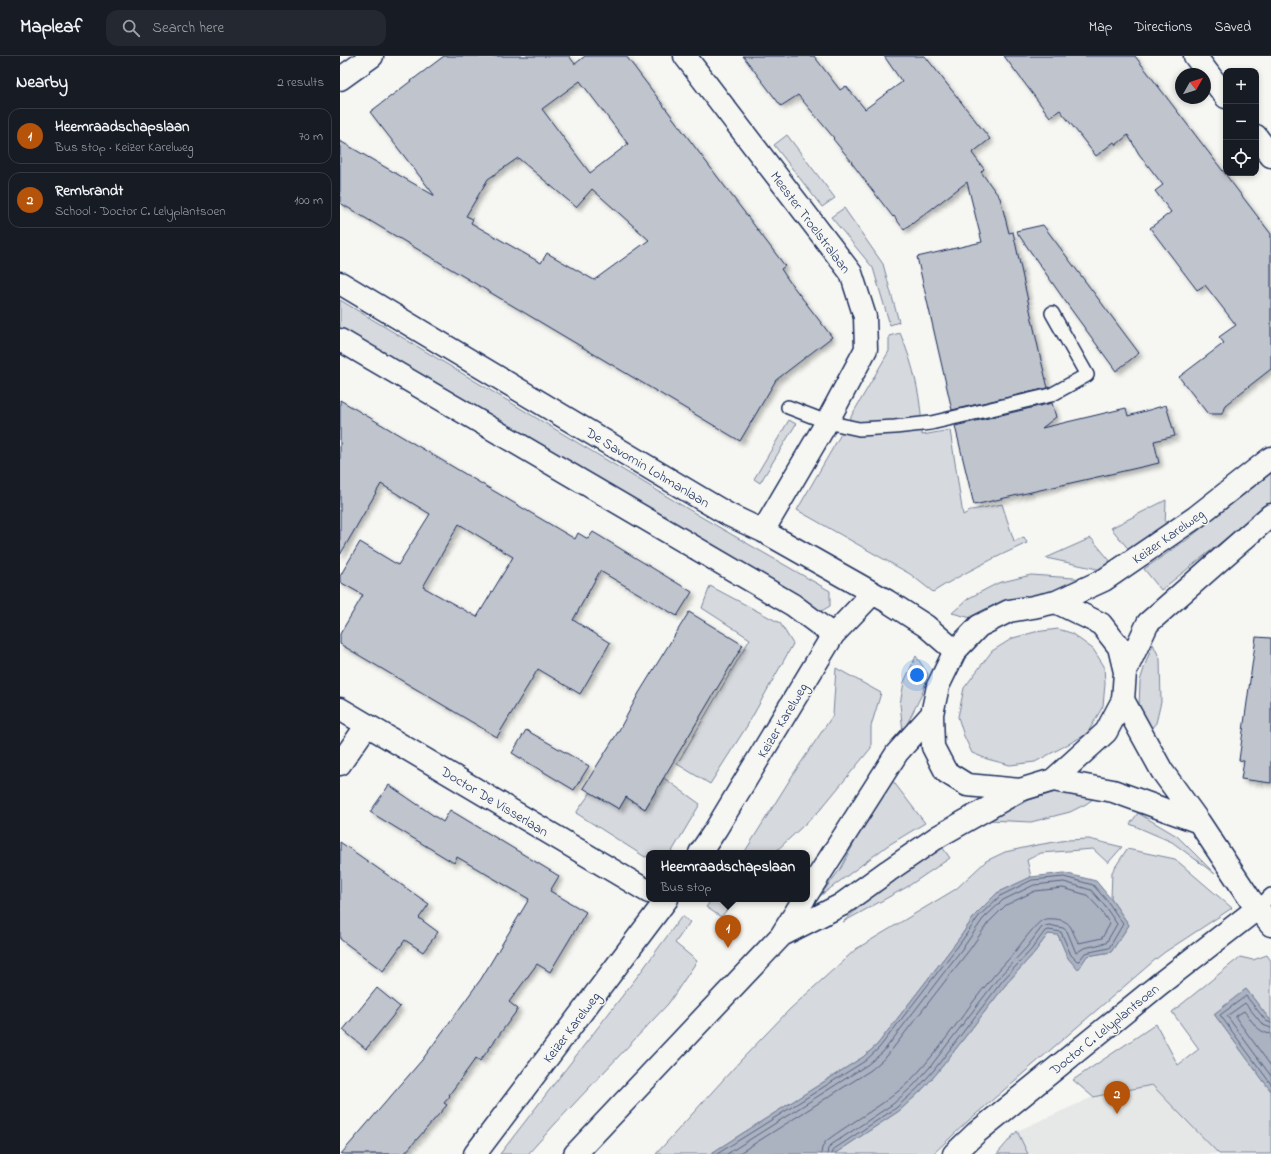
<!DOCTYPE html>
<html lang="en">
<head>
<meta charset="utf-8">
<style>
  body { margin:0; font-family:"Indie Flower",sans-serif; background:#242831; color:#f1f3f6 }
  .controls { position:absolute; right:12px; top:12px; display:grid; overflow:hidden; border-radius:8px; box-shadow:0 2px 6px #0003 }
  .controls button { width:36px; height:36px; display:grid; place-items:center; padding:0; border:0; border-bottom:1px solid #363941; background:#171b24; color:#f1f3f6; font:20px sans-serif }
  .compass { position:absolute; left:835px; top:12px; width:36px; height:36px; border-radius:50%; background:#171b24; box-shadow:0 2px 6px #0003; rotate:51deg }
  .you { position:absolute; left:577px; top:619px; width:14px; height:14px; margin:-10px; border:3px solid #fff; border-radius:50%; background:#1a73e8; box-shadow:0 0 0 6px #1a73e833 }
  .badge { display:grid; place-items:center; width:26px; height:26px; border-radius:50%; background:#b45309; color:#fff; font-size:13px; font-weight:700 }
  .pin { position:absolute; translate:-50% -33px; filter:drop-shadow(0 1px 2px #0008) }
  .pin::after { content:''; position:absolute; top:21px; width:14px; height:12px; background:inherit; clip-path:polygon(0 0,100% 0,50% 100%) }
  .popup { position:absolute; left:306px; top:794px; width:164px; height:52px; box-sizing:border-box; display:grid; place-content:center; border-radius:8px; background:#171b24; filter:drop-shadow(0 1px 3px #0005); font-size:13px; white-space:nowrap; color:#9ea1a6 }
  .popup b { font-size:15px; color:#f1f3f6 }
  .popup::after { content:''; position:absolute; left:50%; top:100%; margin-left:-8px; border:8px solid transparent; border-top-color:#171b24 }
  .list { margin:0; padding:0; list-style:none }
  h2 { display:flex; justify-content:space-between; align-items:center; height:52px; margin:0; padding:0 16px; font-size:17px }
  h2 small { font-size:13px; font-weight:400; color:#9ea1a6 }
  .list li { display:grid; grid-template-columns:26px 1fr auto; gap:12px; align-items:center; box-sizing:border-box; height:56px; margin:0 8px 8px; padding:0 8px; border:1px solid #363941; border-radius:12px }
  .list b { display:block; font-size:15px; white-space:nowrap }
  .list p { margin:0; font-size:13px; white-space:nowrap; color:#9ea1a6 }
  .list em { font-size:13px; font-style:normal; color:#9ea1a6 }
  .icon { flex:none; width:22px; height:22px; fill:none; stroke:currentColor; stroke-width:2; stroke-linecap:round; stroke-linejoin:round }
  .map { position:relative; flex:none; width:931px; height:1098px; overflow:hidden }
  header { display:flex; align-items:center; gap:24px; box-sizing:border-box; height:56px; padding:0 20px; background:#171b24; border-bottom:1px solid #363941 }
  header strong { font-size:19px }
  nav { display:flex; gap:22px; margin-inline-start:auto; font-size:14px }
  .search { width:280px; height:36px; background:#242831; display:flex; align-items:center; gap:10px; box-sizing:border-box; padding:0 14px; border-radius:12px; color:#9ea1a6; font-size:15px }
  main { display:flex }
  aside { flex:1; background:#171b24 }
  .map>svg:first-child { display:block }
</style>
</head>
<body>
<header>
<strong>Mapleaf</strong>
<div class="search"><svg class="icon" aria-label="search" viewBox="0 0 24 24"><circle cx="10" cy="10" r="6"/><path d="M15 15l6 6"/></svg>Search here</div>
<nav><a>Map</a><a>Directions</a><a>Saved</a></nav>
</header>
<main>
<aside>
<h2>Nearby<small>2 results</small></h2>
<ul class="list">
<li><span class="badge">1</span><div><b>Heemraadschapslaan</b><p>Bus stop · Keizer Karelweg</p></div><em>70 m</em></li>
<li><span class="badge">2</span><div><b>Rembrandt</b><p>School · Doctor C. Lelyplantsoen</p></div><em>100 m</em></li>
</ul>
</aside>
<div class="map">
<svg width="931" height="1098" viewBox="0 0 931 1098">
  <defs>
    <filter id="shadow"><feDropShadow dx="3.5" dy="3.5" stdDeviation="2" flood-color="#0004"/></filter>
  </defs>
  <rect width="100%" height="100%" fill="#f6f6f2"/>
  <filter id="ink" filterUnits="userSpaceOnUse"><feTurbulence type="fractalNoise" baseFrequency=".025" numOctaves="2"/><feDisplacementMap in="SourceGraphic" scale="8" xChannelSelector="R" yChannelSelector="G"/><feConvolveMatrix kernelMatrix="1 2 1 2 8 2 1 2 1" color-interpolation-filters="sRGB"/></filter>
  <g filter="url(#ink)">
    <!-- built -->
    <path fill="#e6e7e7" d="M 812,1029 L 879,1098 L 688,1098 L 677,1075 L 753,1041 Z"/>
    <!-- green -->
    <path fill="#d6d9dd" stroke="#78849e" d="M 447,79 L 495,142 L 482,151 L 434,89 Z
      M 504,152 L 543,208 L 559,266 L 550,269 L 533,212 L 491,161 Z
      M 0,244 L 363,462 L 490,535 L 490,550 L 478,557 L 0,273 Z
      M 560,277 C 574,309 582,345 582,379 L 610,374 L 623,459 L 632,454 L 662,448 L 674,485 L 684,481 L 687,487 C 654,502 623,517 593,536 L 570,518 L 457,454 L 549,295 L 549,280 Z
      M 449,364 L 456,368 L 420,427 L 414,423 Z
      M 931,416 L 931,447 L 821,534 L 804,513 L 848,483 Z
      M 826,444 L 825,471 L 790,495 L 771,472 Z
      M 751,482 L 772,507 L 762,514 L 706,502 Z
      M 691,519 L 748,523 L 717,537 L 635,563 L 612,557 L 629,542 L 658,527 Z
      M 370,530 L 440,567 L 453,588 L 407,670 L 370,728 L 337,708 L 410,583 L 362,552 Z
      M 718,573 L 731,577 L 753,593 L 764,610 L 765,628 L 763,650 L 747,678 L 695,706 L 670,709 L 647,703 L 632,697 L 624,680 L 618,661 L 624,632 L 652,595 L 673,582 L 695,576 Z
      M 813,588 L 820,603 L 821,646 L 816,667 L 810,674 L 799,650 L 800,625 L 807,603 Z
      M 576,600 L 588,618 L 582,638 L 563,676 L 560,648 L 564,626 Z
      M 496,612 L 541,637 L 531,670 L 531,692 L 480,754 L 434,797 L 404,797 L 454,717 L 493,659 Z
      M 549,720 L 585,767 L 547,790 L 480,840 L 501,812 Z
      M 324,722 L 360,748 L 331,797 L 309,797 L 309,800 L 305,801 L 236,757 L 251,736 L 279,753 L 286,741 L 305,753 Z
      M 726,733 L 760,738 L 746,748 L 730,756 L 691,766 L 648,764 L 689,744 Z
      M 798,757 L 837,780 L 875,818 L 832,786 L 790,768 Z
      M 749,783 L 782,791 L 768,807 L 753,793 L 701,797 L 687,804 L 691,821 L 657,837 L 636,858 L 618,884 L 537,989 L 523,1001 L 370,1098 L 316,1098 L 401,1004 L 450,953 L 516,893 L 616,833 L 646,805 L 665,796 L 697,789 L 727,784 Z
      M 600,788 L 610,802 L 567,831 L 503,866 L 525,846 Z
      M 787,793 L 835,803 L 892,852 L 825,896 L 816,903 L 628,1065 L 593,1098 L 494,1098 L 559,1055 L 581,1035 L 597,1017 L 667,927 L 694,897 L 708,878 L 718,879 L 728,902 L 738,913 L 747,900 L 771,896 L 789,869 L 771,843 L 772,816 Z
      M 372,843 L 396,843 L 381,861 L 366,851 Z
      M 342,860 L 350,866 L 335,887 L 357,905 L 328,948 L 215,1068 L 188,1098 L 160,1098 L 300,917 Z
      M 927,899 L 931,905 L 931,965 L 906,933 L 874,958 L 931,1035 L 931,1098 L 879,1098 L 812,1029 L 753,1041 L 733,1024 L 816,968 L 838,1009 L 859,993 L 832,956 L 900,901 L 913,904 Z
      M 677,1075 L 688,1098 L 657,1098 Z"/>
    <!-- water -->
    <path fill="#abb2c0" stroke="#717e99" d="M 724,817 L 756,825 L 771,843 L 789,869 L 771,896 L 747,900 L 738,914 L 728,902 L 718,879 L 708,878 L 694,897 L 667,927 L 597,1017 L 581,1035 L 559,1055 L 494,1098 L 370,1098 L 523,1001 L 537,989 L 618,884 L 636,858 L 657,837 L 691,821 Z
      M 906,933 L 931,965 L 931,1035 L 874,958 Z"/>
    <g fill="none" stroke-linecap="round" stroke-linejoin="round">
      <!-- shore -->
      <path stroke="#556385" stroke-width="1" d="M 931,967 L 926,965 L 906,940 L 880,959 L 931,1028
        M 931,972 L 923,969 L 905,947 L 887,960 L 931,1020
        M 931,978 C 917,977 912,964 904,955 L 896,960 L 896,962 L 931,1010
        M 377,1098 L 525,1005 L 539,992 L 621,886 L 639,860 L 660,840 L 692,824 L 724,821 L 753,829 L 768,846 L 783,868 L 769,892 L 745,897 L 739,905 L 737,905 L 731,899 L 721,876 L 709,874 L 705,875 L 691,894 L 663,924 L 594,1014 L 578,1032 L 556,1052 L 494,1093 L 492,1098
        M 387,1098 L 527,1009 L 543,996 L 625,889 L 643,863 L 663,844 L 694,829 L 724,826 L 751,834 L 764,849 L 777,868 L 766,887 L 744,892 L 736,897 L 727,875 L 723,872 L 709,869 L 702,871 L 687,891 L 659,921 L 590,1011 L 574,1029 L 553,1048 L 491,1089 L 488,1093 L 487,1098
        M 398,1098 L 531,1014 L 547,1000 L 630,893 L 648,867 L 666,849 L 695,835 L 723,832 L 747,839 L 759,852 L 770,868 L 762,882 L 739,887 C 730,875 734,865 715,863 C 711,863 707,862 703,864 C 695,867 675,897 667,905 C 632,942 606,988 570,1025 C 545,1049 514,1064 486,1085 L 482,1092 L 481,1098"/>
    </g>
    <!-- building -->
    <path fill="#c0c4cd" stroke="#1b2f5e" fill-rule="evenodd" filter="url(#shadow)" d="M 104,0 L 229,0 L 235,8 L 245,0 L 286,0 L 445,210 L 441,213 L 449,225 L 492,281 L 436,324 L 400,385 L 0,147 L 0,85 L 95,140 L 30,56 ZM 240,25 L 288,88 L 250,117 L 202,53 ZM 178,102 L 236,151 L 252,133 L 309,184 L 254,224 L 207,197 L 201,207 L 131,167 L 133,163 L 126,160 L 148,123 Z
      M 403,0 L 474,0 L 500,34 L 506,30 L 525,53 L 562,26 L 544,0 L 585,0 L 650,83 L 632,97 L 644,113 L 641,116 L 660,142 L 669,177 L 673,176 L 700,300 L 708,332 L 612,354 L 577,201 L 642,186 L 627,126 L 564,174 L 554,160 L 553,161 L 529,130 L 511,106 L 512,106 L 493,83 L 494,82 L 458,39 L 441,50 Z
      M 664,0 L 795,0 L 931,178 L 931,313 L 885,349 L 882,358 L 868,358 L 839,321 L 884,287 L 879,281 L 896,269 L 865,229 L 857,234 L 810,172 L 831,156 L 815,135 L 823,129 L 799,98 L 788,79 L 776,89 L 774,86 L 756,100 L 720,54 L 710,61 Z
      M 703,169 L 799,297 L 776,315 L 730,252 L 676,175 Z
      M 0,344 L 235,483 L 238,477 L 248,483 L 253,476 L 352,536 L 337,560 L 260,515 L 233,564 L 270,587 L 240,638 L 198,613 L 157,681 L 0,588 L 0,578 L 23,539 L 0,526 L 0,520 L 20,486 L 58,509 L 90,458 L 41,428 L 0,499 ZM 119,468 L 173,501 L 137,561 L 83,531 Z
      M 712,347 L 716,361 L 702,372 L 786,352 L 788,360 L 826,349 L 835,380 L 814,385 L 819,407 L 634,449 L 615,370 Z
      M 349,556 L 403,589 L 305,753 L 286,741 L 279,753 L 243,732 L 278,676 L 299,637 Z
      M 916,581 L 931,582 L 931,727 L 901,723 L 904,705 L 899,704 Z
      M 186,674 L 249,710 L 234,734 L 172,697 Z
      M 49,729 L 103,766 L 110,754 L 219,820 L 210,835 L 246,856 L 210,916 L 197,908 L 169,946 L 178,953 L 140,1005 L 136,1002 L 109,1039 L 110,1040 L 104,1047 L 107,1049 L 64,1098 L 1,1098 L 82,1004 L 141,923 L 189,843 L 117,801 L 114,807 L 30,756 Z
      M 0,786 L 89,848 L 79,862 L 98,876 L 83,896 L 65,884 L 43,915 L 0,883 Z
      M 37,932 L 60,951 L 26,993 L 3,974 Z"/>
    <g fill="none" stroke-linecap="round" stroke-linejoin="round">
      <defs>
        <path id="service" d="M 448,351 L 487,366 L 519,373 L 555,371 L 591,367 L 711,339 L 747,319 L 712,257
          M 918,852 L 931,839"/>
        <path id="minor" d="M 345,0 L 511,217 L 525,261 L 526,293 L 487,366 L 423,475
          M 855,0 L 886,41
          M 0,23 L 32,0
          M 916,80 L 931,100
          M 0,227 L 360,442 L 389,459 L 423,475 L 547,545 L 586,570 L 615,595
          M 0,284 L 453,549 L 493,579
          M 0,653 L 309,836
          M 0,708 L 27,669
          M 360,797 L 376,773 L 493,579 L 533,537
          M 135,1098 L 327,843
          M 614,1098 L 636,1077 L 821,927 L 918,852"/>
        <path id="tertiary" d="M 783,644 L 822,715 L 859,766 L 910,843 L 931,869
          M 713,724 L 773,735 L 859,766"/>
        <path id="secondary" d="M 716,546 L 761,568 L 779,591 L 785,616 L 783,644 L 766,676 L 713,724 L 680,734 L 627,729 L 606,716 L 593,691 L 592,658 L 598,630 L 615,595 L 639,570 L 669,555 L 693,551 L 716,546 L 764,524 L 856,461 L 931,402
          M 785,616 L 808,567 L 931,459
          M 467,838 L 557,697 L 592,658
          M 442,879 L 501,849 L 548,815 L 599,780 L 680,734
          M 235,1098 L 441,880 L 464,843"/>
      </defs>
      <!-- service casing -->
      <use href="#service" stroke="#1b2f5e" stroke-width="16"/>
      <!-- minor casing -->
      <use href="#minor" stroke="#1b2f5e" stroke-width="25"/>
      <!-- tertiary casing -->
      <use href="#tertiary" stroke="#1b2f5e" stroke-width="25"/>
      <!-- secondary casing -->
      <use href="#secondary" stroke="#1b2f5e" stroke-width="25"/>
      <!-- service -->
      <use href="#service" stroke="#f6f6f2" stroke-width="13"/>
      <!-- minor -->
      <use href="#minor" stroke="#f6f6f2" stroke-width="22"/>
      <!-- tertiary -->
      <use href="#tertiary" stroke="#f6f6f2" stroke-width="22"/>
      <!-- secondary -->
      <use href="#secondary" stroke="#f6f6f2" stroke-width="22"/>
    </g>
  </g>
  <g text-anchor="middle" stroke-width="3" stroke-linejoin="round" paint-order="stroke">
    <!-- street labels -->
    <g font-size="14" fill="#1b2f5e" stroke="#f6f6f2">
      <text transform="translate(471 166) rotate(53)" y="5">Meester Troelstralaan</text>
      <text transform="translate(308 411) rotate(31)" y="5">De Savornin Lohmanlaan</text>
      <text transform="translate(828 480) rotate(-35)" y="5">Keizer Karelweg</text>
      <text transform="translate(442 664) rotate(-59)" y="5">Keizer Karelweg</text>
      <text transform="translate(155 745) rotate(31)" y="5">Doctor De Visserlaan</text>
      <text transform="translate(231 971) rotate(-53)" y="5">Keizer Karelweg</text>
      <text transform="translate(764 973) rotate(-39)" y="5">Doctor C. Lelyplantsoen</text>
    </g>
  </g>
</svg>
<div class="controls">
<button>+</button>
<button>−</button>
<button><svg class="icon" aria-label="locate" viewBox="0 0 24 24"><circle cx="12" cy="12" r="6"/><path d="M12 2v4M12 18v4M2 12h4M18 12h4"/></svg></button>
</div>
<svg class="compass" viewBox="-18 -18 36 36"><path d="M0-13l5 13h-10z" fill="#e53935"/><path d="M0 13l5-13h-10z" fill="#9ea1a6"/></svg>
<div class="you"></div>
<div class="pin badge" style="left:388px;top:892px">1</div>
<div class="popup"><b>Heemraadschapslaan</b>Bus stop</div>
<div class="pin badge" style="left:777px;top:1058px">2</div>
</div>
</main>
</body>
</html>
